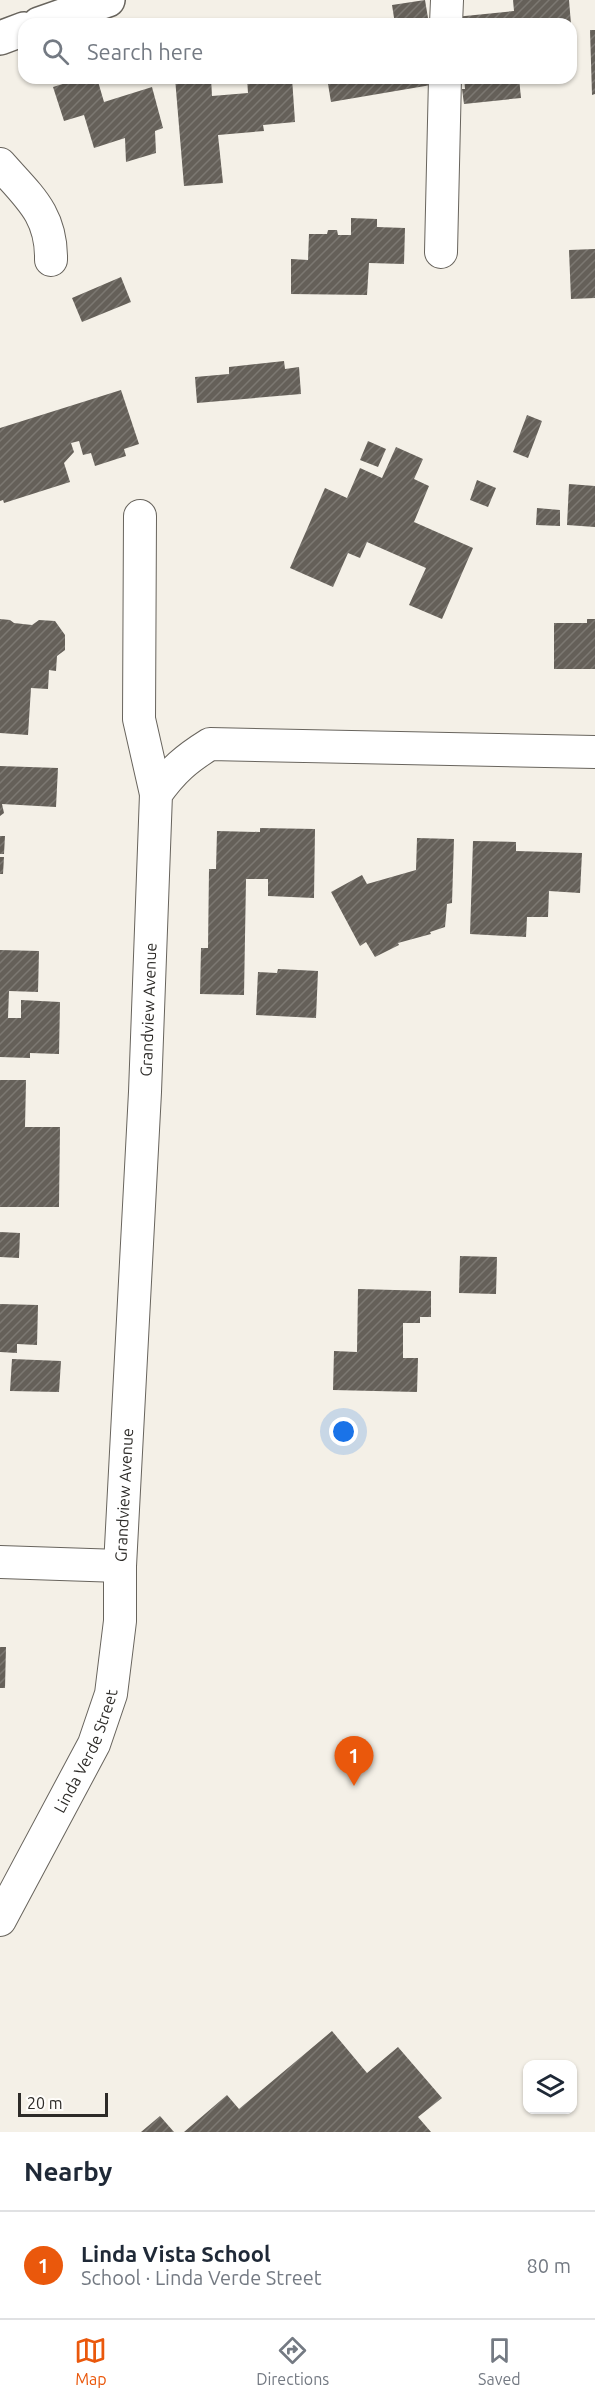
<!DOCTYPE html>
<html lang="en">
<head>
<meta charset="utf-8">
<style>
  body { margin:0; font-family:Ubuntu,sans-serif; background:#f2f2f3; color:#1f2937 }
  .controls { position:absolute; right:18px; bottom:18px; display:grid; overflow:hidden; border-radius:12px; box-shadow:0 2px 4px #0004 }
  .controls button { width:54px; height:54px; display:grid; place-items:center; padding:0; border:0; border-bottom:2px solid #e0e1e3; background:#fff; color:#1f2937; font:30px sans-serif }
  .scale { position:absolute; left:18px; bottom:15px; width:90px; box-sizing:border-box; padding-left:6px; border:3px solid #2d2b28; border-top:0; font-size:16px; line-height:21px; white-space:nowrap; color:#2d2b28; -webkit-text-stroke:4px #fffdfa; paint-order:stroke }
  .you { position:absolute; left:344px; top:1432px; width:21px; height:21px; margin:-15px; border:4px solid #fff; border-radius:50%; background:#1a73e8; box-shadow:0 0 0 9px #1a73e833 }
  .badge { display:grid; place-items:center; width:39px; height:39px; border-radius:50%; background:#ea580c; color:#fff; font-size:20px; font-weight:700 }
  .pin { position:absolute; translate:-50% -50px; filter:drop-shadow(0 2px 3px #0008) }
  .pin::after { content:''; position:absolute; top:32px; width:21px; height:18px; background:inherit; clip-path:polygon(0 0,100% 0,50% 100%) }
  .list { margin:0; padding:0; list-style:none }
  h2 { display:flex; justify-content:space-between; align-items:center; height:78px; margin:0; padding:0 24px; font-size:26px }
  h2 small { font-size:20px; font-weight:400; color:#747a83 }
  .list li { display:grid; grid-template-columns:39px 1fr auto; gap:18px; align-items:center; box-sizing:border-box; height:108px; padding:0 24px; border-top:2px solid #e0e1e3 }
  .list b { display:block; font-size:22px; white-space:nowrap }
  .list p { margin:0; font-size:20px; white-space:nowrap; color:#747a83 }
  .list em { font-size:20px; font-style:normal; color:#747a83 }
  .icon { flex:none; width:33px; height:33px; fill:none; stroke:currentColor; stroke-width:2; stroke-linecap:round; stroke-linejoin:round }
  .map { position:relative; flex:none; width:595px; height:2132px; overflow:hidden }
  .search { position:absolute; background:#fff; box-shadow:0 2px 4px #0004; left:18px; right:18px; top:18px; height:66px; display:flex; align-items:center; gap:15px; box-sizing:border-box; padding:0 21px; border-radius:18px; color:#747a83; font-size:22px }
  .sheet { height:186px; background:#fff }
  nav { display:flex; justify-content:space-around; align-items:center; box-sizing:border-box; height:84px; border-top:2px solid #e0e1e3; background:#fff; font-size:16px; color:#747a83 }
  nav a { display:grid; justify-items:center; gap:3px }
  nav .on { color:#ea580c }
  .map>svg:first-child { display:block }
</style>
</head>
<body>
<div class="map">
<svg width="595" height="2132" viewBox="0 0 595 2132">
  <defs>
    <pattern id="building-hatch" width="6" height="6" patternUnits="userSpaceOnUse" patternTransform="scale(1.5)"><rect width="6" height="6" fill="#656059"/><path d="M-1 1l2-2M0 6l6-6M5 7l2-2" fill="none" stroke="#7c7872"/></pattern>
  </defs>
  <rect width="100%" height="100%" fill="#f4f0e7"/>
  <!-- building -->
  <path fill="url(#building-hatch)" d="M 425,0 L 429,24 L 395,24 L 392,5 Z
    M 513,0 L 569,0 L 571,24 L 455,24 L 455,17 L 514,11 Z
    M 590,30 L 595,30 L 595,94 L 592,95 Z
    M 82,78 L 97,78 L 104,102 L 152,87 L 163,128 L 155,131 L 156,153 L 126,162 L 125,138 L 94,148 L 84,115 L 64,121 L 53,87 Z
    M 175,78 L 211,78 L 212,96 L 248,93 L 247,78 L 292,78 L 295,122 L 263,125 L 264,131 L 218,135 L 223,183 L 184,186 Z
    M 327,78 L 430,78 L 431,85 L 331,102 Z
    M 464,78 L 519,78 L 521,98 L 464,104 L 462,89 L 465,89 Z
    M 351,218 L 377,219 L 377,227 L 405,228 L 404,264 L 369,263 L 367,295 L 291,294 L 291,259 L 308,260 L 309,234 L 327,234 L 328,230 L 337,230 L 338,235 L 351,235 Z
    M 595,249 L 595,298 L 571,299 L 569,250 Z
    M 121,277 L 131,302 L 82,322 L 72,298 Z
    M 284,361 L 285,369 L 299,367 L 301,394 L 197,403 L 195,377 L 229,374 L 229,367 Z
    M 121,390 L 139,444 L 124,449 L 126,456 L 95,466 L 91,453 L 83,455 L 79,441 L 71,443 L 74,452 L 64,463 L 70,482 L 4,503 L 3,500 L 0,501 L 0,428 Z
    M 527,415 L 542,421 L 528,458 L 513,452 Z
    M 368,441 L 386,449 L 378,467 L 360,460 Z
    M 396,447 L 423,459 L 414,479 L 429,486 L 414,522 L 473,548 L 442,619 L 409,605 L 426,568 L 367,542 L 360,558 L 348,553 L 333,587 L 290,568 L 325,488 L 347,498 L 360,468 L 382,478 Z
    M 477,480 L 496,488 L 488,507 L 470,500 Z
    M 569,484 L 595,486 L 595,527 L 567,525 Z
    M 537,508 L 560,510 L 560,526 L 536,525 Z
    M 0,619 L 10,620 L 14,623 L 32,625 L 39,620 L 55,621 L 65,635 L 65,650 L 57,656 L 56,671 L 49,670 L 48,689 L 31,688 L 28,735 L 0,733 Z
    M 587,619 L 595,619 L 595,669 L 554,669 L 554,623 L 587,623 Z
    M 0,766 L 58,768 L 56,807 L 2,804 L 4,813 L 0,816 Z
    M 260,828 L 315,829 L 314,898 L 268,896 L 268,879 L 246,879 L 244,995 L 200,994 L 201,948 L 208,948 L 209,869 L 216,869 L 217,831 L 260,832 Z
    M 0,836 L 5,836 L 4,854 L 0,854 Z
    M 417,838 L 454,839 L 452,903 L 447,904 L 445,927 L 430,932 L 431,934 L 398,943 L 399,945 L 375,957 L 366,942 L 360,946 L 331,892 L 362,875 L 367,884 L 416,870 Z
    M 473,841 L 516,842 L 516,851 L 582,853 L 580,893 L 549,891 L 548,917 L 527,917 L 526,937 L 470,934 Z
    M 0,857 L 4,857 L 3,874 L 0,874 Z
    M 0,950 L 39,951 L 38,992 L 9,991 L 8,1018 L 21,1018 L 21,1000 L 60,1002 L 59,1054 L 30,1053 L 30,1058 L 0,1057 Z
    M 278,969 L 318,971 L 316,1018 L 256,1015 L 258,972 L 277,973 Z
    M 0,1080 L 26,1080 L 25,1127 L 60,1127 L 59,1207 L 0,1207 Z
    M 0,1232 L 20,1233 L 19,1258 L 0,1257 Z
    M 460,1256 L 497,1257 L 496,1294 L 459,1293 Z
    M 358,1289 L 431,1291 L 431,1317 L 420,1317 L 420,1323 L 403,1323 L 403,1358 L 418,1358 L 417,1392 L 333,1390 L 334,1351 L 357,1352 Z
    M 0,1304 L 38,1305 L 37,1345 L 17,1344 L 17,1353 L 0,1352 Z
    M 12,1359 L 61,1361 L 59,1392 L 10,1391 Z
    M 0,1647 L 6,1647 L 5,1688 L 0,1688 Z
    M 332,2031 L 367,2073 L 398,2047 L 442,2098 L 418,2117 L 431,2132 L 184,2132 L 227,2095 L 239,2109 Z
    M 160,2116 L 174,2132 L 141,2132 Z"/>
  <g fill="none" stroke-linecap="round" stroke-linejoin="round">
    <defs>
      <g id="minor">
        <path d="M 446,24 L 447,0"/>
        <path d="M 0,164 C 28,196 52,214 51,260"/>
        <path d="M 441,252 L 445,78"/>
        <path d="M 140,516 L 139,719 L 156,794"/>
        <path d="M 0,1562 L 120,1566"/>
        <path id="s1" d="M 0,1920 L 94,1744 L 111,1694 L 120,1621 L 120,1566 L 145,1092 L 156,794 C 173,770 186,759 210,744 L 595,752"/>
      </g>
      <path id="major" d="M 39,24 L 108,0
        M 0,38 L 24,29"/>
    </defs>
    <!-- minor casing -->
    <use href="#minor" stroke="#68645d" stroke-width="34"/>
    <!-- major casing -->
    <use href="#major" stroke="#68645d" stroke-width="36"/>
    <!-- minor -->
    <use href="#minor" stroke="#fff" stroke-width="32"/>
    <!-- major -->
    <use href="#major" stroke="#fff" stroke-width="33"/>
  </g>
  <g text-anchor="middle" stroke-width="6" stroke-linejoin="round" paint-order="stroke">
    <!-- street labels -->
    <g font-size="16" fill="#2d2b28" stroke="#fffdfa">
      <text dy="6" stroke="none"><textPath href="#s1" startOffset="938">Grandview Avenue</textPath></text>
      <text dy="6" stroke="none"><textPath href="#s1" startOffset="452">Grandview Avenue</textPath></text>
      <text dy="6" stroke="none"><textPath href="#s1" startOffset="190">Linda Verde Street</textPath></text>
    </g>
  </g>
</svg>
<div class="controls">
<button><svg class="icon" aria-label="layers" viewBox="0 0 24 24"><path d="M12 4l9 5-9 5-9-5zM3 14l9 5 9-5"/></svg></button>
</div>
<div class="scale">20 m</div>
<div class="you"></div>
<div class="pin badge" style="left:354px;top:1786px">1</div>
<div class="search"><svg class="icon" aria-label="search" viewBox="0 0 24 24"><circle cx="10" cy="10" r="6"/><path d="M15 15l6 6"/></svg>Search here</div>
</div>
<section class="sheet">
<h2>Nearby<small></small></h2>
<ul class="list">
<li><span class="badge">1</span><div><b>Linda Vista School</b><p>School · Linda Verde Street</p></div><em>80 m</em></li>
</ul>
</section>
<nav>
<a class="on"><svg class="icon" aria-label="map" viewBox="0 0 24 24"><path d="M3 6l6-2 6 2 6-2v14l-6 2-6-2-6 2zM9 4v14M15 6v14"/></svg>Map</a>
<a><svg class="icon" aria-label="directions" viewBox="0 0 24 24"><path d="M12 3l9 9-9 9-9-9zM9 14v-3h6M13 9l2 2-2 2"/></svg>Directions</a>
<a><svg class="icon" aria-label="saved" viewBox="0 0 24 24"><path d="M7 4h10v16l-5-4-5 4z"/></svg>Saved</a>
</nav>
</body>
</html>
